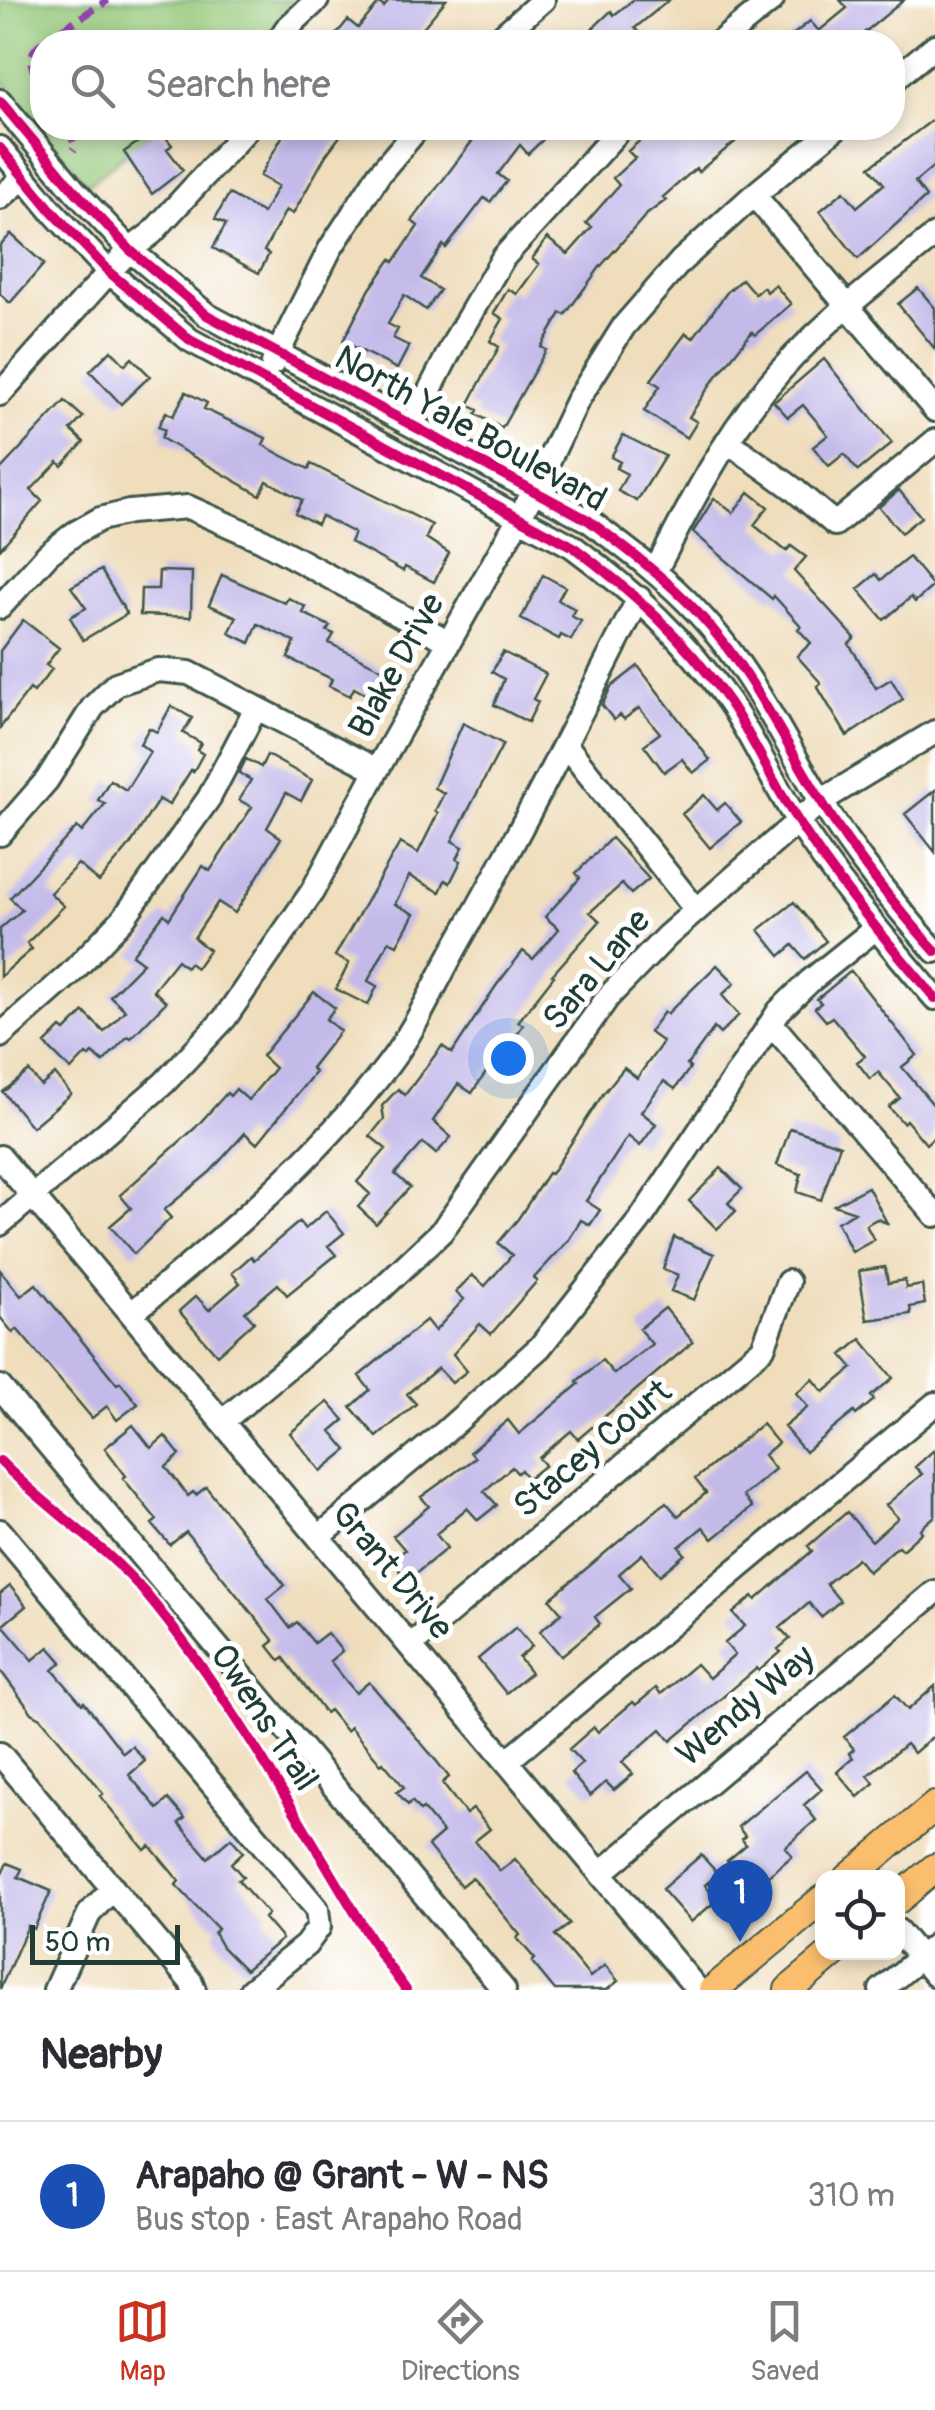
<!DOCTYPE html>
<html lang="en">
<head>
<meta charset="utf-8">
<style>
  body { margin:0; font-family:Pangolin,sans-serif; background:#f2f2f3; color:#2b2b33 }
  .controls { position:absolute; right:30px; bottom:30px; display:grid; overflow:hidden; border-radius:20px; box-shadow:0 5px 15px #0003 }
  .controls button { width:90px; height:90px; display:grid; place-items:center; padding:0; border:0; border-bottom:2px solid #e1e1e2; background:#fff; color:#2b2b33; font:50px sans-serif }
  .scale { position:absolute; left:30px; bottom:25px; width:150px; box-sizing:border-box; padding-left:10px; border:5px solid #1f3d34; border-top:0; font-size:28px; line-height:35px; white-space:nowrap; color:#1f3d34; -webkit-text-stroke:8px #fff; paint-order:stroke }
  .you { position:absolute; left:508px; top:1058px; width:35px; height:35px; margin:-25px; border:8px solid #fff; border-radius:50%; background:#1a73e8; box-shadow:0 0 0 15px #1a73e833 }
  .badge { display:grid; place-items:center; width:65px; height:65px; border-radius:50%; background:#c8321e; color:#fff; font-size:32px; font-weight:700 }
  .pin { position:absolute; translate:-50% -82px; filter:drop-shadow(0 2px 5px #0008) }
  .pin::after { content:''; position:absolute; top:52px; width:35px; height:30px; background:inherit; clip-path:polygon(0 0,100% 0,50% 100%) }
  .list { margin:0; padding:0; list-style:none }
  h2 { display:flex; justify-content:space-between; align-items:center; height:130px; margin:0; padding:0 40px; font-size:42px }
  h2 small { font-size:32px; font-weight:400; color:#7c7c81 }
  .list li { display:grid; grid-template-columns:65px 1fr auto; gap:30px; align-items:center; box-sizing:border-box; height:150px; padding:0 40px; border-top:2px solid #e1e1e2 }
  .list b { display:block; font-size:38px; white-space:nowrap }
  .list p { margin:0; font-size:32px; white-space:nowrap; color:#7c7c81 }
  .list em { font-size:32px; font-style:normal; color:#7c7c81 }
  .icon { flex:none; width:55px; height:55px; fill:none; stroke:currentColor; stroke-width:2; stroke-linecap:round; stroke-linejoin:round }
  .map { position:relative; flex:none; width:935px; height:1990px; overflow:hidden }
  .search { position:absolute; background:#fff; box-shadow:0 5px 15px #0003; left:30px; right:30px; top:30px; height:110px; display:flex; align-items:center; gap:25px; box-sizing:border-box; padding:0 35px; border-radius:40px; color:#7c7c81; font-size:38px }
  .sheet { height:280px; background:#fff }
  nav { display:flex; justify-content:space-around; align-items:center; box-sizing:border-box; height:140px; border-top:2px solid #e1e1e2; background:#fff; font-size:28px; color:#7c7c81 }
  nav a { display:grid; justify-items:center; gap:5px }
  nav .on { color:#c8321e }
  .map>svg:first-child { display:block }
</style>
</head>
<body>
<div class="map">
<svg width="935" height="1990" viewBox="0 0 935 1990">
  <rect width="100%" height="100%" fill="#fff"/>
  <filter id="ink" filterUnits="userSpaceOnUse"><feTurbulence type="fractalNoise" baseFrequency=".01" numOctaves="2"/><feDisplacementMap in="SourceGraphic" scale="20" xChannelSelector="R" yChannelSelector="G"/><feConvolveMatrix kernelMatrix="1 2 1 2 8 2 1 2 1" color-interpolation-filters="sRGB"/></filter>
  <filter id="wash" filterUnits="userSpaceOnUse"><feTurbulence type="fractalNoise" baseFrequency=".0048" numOctaves="4" result="noise"/><feDisplacementMap in="SourceGraphic" scale="40" xChannelSelector="R" yChannelSelector="G"/><feGaussianBlur stdDeviation="2.25" result="paint"/><feColorMatrix in="noise" values="0 0 0 0 0 0 0 0 0 0 0 0 0 0 0 0 0 1.4 0 .05"/><feComposite in="paint" operator="in"/></filter>
  <g filter="url(#wash)">
    <rect width="100%" height="100%" fill="#efddbb"/>
    <!-- green -->
    <path fill="#95c879" stroke="#5a8256" stroke-width="2.5" d="M 0,0 L 306,0 L 256,42 L 42,42 L 42,128 L 156,128 L 88,185 L 0,78 Z"/>
    <g id="blocks">
      <!-- building -->
      <path fill="#c3baea" d="M 389,0 L 446,0 L 411,42 L 330,42 L 348,20 L 358,28 L 379,3 L 384,7 Z
        M 633,0 L 669,0 L 635,28 L 647,42 L 578,42 L 611,11 L 614,15 Z
        M 840,0 L 904,0 L 853,42 L 784,42 L 810,21 L 819,31 L 847,8 Z
        M 935,118 L 935,165 L 915,182 L 926,197 L 858,259 L 820,211 L 844,191 L 857,207 L 884,184 L 870,167 Z
        M 158,128 L 172,145 L 167,149 L 183,170 L 152,194 L 124,152 Z
        M 287,128 L 346,128 L 326,155 L 293,214 L 286,210 L 264,251 L 269,254 L 259,273 L 213,248 L 226,224 L 215,219 L 229,194 L 263,213 L 278,186 L 260,176 Z
        M 482,128 L 555,128 L 528,154 L 520,145 L 498,174 L 507,181 L 490,202 L 484,198 L 446,248 L 443,245 L 421,278 L 440,290 L 426,310 L 404,295 L 388,324 L 398,329 L 393,338 L 409,346 L 397,369 L 343,341 L 370,289 L 391,259 L 394,262 L 418,226 L 412,221 Z
        M 654,128 L 752,128 L 698,172 L 696,168 L 663,197 L 666,200 L 646,215 L 600,267 L 565,315 L 561,313 L 541,347 L 546,350 L 502,428 L 476,414 L 478,410 L 468,405 L 499,347 L 490,341 L 503,319 L 494,313 L 508,289 L 517,294 L 539,264 L 532,259 L 547,238 L 568,254 L 592,227 L 586,223 L 619,185 L 613,178 L 635,158 L 628,151 Z
        M 11,234 L 44,264 L 10,303 L 0,294 L 0,246 Z
        M 742,279 L 755,294 L 763,287 L 767,292 L 775,285 L 791,304 L 755,335 L 752,332 L 710,385 L 689,417 L 697,422 L 687,438 L 644,411 L 660,386 L 651,380 L 686,333 L 693,338 L 728,291 Z
        M 918,288 L 935,308 L 935,349 L 898,304 Z
        M 111,350 L 125,365 L 132,358 L 150,376 L 121,404 L 90,371 Z
        M 824,359 L 892,443 L 858,471 L 844,454 L 829,466 L 813,447 L 828,435 L 803,405 L 788,417 L 774,402 Z
        M 186,392 L 207,403 L 204,409 L 266,438 L 263,445 L 281,455 L 309,469 L 311,464 L 432,525 L 426,538 L 449,553 L 434,582 L 405,567 L 403,571 L 350,542 L 354,533 L 321,516 L 317,524 L 295,513 L 302,500 L 267,481 L 260,495 L 161,438 L 165,430 L 158,427 L 166,412 L 173,416 Z
        M 65,401 L 83,417 L 71,430 L 84,442 L 62,466 L 58,462 L 31,490 L 42,501 L 0,549 L 0,470 Z
        M 623,435 L 665,456 L 637,501 L 618,491 L 627,474 L 616,468 L 620,462 L 611,457 Z
        M 899,490 L 921,517 L 901,533 L 879,507 Z
        M 749,492 L 768,507 L 754,525 L 786,551 L 791,546 L 806,557 L 794,571 L 855,638 L 849,644 L 876,688 L 891,679 L 903,699 L 847,736 L 817,686 L 821,683 L 797,656 L 811,643 L 798,629 L 801,626 L 774,596 L 772,599 L 693,532 L 714,498 L 733,513 Z
        M 909,557 L 933,586 L 915,602 L 911,597 L 884,620 L 858,589 L 876,574 L 881,580 Z
        M 101,570 L 127,614 L 83,640 L 70,617 L 86,608 L 71,587 Z
        M 159,571 L 192,572 L 191,617 L 140,615 L 141,589 L 158,589 Z
        M 222,575 L 285,603 L 288,598 L 306,607 L 303,613 L 330,626 L 327,631 L 334,634 L 329,643 L 386,671 L 373,698 L 354,688 L 350,696 L 329,686 L 332,679 L 288,658 L 295,642 L 258,624 L 250,643 L 229,633 L 237,617 L 209,605 Z
        M 543,575 L 565,587 L 558,600 L 575,609 L 571,616 L 581,621 L 571,640 L 561,635 L 559,639 L 521,619 Z
        M 23,620 L 59,648 L 46,665 L 52,669 L 34,692 L 30,689 L 0,728 L 0,651 Z
        M 503,652 L 546,674 L 533,699 L 538,702 L 528,722 L 494,705 L 504,679 L 492,672 Z
        M 638,666 L 710,760 L 693,773 L 682,759 L 664,772 L 644,745 L 660,733 L 639,708 L 624,719 L 620,715 L 614,720 L 602,705 L 611,687 Z
        M 171,706 L 192,718 L 183,733 L 201,743 L 197,750 L 203,754 L 193,772 L 191,770 L 169,805 L 159,799 L 130,845 L 99,882 L 78,864 L 50,893 L 64,906 L 27,943 L 32,949 L 0,977 L 0,929 L 22,910 L 10,898 L 77,827 L 82,832 L 105,804 L 98,800 L 110,780 L 126,790 L 150,752 L 140,744 L 149,728 L 157,732 Z
        M 463,723 L 503,744 L 452,841 L 463,847 L 457,859 L 461,861 L 450,883 L 445,880 L 440,892 L 409,876 L 395,904 L 414,914 L 397,945 L 389,941 L 368,981 L 377,986 L 368,1005 L 336,989 L 349,963 L 335,956 L 400,843 L 418,853 L 438,813 L 435,811 L 444,793 L 434,788 Z
        M 267,755 L 312,780 L 301,801 L 286,793 L 267,828 L 281,838 L 247,894 L 235,913 L 218,902 L 194,938 L 209,950 L 196,968 L 189,963 L 186,967 L 177,960 L 153,990 L 166,1002 L 131,1038 L 128,1036 L 103,1062 L 93,1053 L 89,1057 L 86,1054 L 71,1070 L 45,1044 L 61,1028 L 65,1031 L 84,1012 L 104,1032 L 125,1010 L 110,996 L 143,963 L 132,955 L 164,914 L 169,919 L 203,866 L 210,871 L 252,807 L 239,800 L 251,780 L 239,773 L 246,759 L 261,767 Z
        M 935,790 L 935,852 L 905,814 Z
        M 704,795 L 717,810 L 725,803 L 741,822 L 710,848 L 682,814 Z
        M 611,838 L 649,879 L 631,894 L 622,884 L 590,912 L 600,921 L 552,975 L 554,976 L 518,1022 L 523,1025 L 495,1068 L 491,1065 L 472,1093 L 458,1084 L 433,1121 L 451,1137 L 436,1154 L 423,1143 L 395,1174 L 410,1187 L 376,1224 L 358,1207 L 370,1194 L 357,1182 L 386,1149 L 370,1136 L 384,1119 L 382,1106 L 398,1089 L 405,1095 L 442,1046 L 452,1053 L 496,986 L 523,951 L 533,959 L 559,929 L 545,917 L 580,878 L 576,873 Z
        M 794,902 L 826,941 L 805,959 L 793,945 L 780,956 L 759,930 Z
        M 717,965 L 735,983 L 722,995 L 739,1015 L 720,1034 L 714,1028 L 687,1065 L 690,1068 L 675,1089 L 664,1081 L 641,1112 L 656,1124 L 640,1146 L 628,1136 L 586,1201 L 600,1210 L 590,1225 L 581,1220 L 568,1241 L 534,1278 L 537,1281 L 491,1334 L 480,1324 L 453,1354 L 467,1371 L 452,1383 L 438,1368 L 407,1394 L 416,1404 L 377,1437 L 351,1407 L 370,1390 L 359,1376 L 426,1320 L 435,1331 L 464,1299 L 456,1292 L 472,1275 L 485,1286 L 512,1255 L 498,1243 L 518,1219 L 548,1173 L 551,1174 L 603,1094 L 624,1068 L 637,1078 L 663,1042 L 649,1032 L 664,1012 L 667,1014 Z
        M 851,971 L 917,1055 L 902,1067 L 935,1107 L 935,1136 L 926,1144 L 906,1120 L 903,1123 L 889,1107 L 900,1098 L 878,1072 L 870,1079 L 857,1062 L 865,1056 L 832,1017 L 826,1021 L 815,1008 L 821,1003 L 817,999 Z
        M 314,992 L 335,1008 L 326,1019 L 340,1031 L 311,1068 L 315,1072 L 257,1144 L 245,1133 L 210,1172 L 164,1210 L 171,1218 L 134,1254 L 110,1226 L 131,1208 L 120,1195 L 195,1128 L 227,1093 L 230,1096 L 236,1089 L 248,1100 L 275,1068 L 262,1056 Z
        M 29,1071 L 41,1086 L 55,1074 L 71,1094 L 32,1127 L 3,1092 Z
        M 790,1128 L 840,1145 L 821,1200 L 797,1192 L 801,1174 L 777,1165 Z
        M 721,1168 L 742,1189 L 728,1203 L 736,1211 L 717,1229 L 689,1201 Z
        M 868,1187 L 887,1223 L 877,1219 L 866,1225 L 874,1240 L 852,1252 L 837,1222 L 855,1212 L 834,1205 Z
        M 326,1211 L 344,1233 L 328,1246 L 336,1255 L 287,1295 L 278,1284 L 245,1312 L 254,1322 L 217,1355 L 179,1311 L 196,1296 L 209,1310 L 240,1283 L 232,1273 L 251,1256 L 254,1260 L 299,1222 L 305,1229 Z
        M 674,1237 L 714,1254 L 694,1300 L 671,1291 L 678,1275 L 663,1269 Z
        M 885,1267 L 888,1283 L 905,1280 L 906,1288 L 922,1285 L 925,1304 L 910,1307 L 911,1314 L 867,1320 L 859,1271 Z
        M 0,1270 L 21,1296 L 36,1284 L 117,1384 L 120,1382 L 138,1404 L 117,1420 L 107,1406 L 92,1418 L 17,1329 L 13,1333 L 0,1317 Z
        M 665,1308 L 693,1342 L 578,1439 L 571,1431 L 539,1458 L 545,1465 L 528,1479 L 521,1470 L 517,1473 L 512,1467 L 484,1491 L 497,1505 L 478,1520 L 467,1508 L 436,1534 L 447,1548 L 408,1580 L 391,1560 L 405,1550 L 393,1536 L 429,1506 L 421,1497 L 475,1458 L 470,1452 L 508,1420 L 519,1434 L 579,1384 L 577,1381 L 602,1360 L 614,1374 L 652,1344 L 639,1329 Z
        M 861,1339 L 893,1378 L 871,1396 L 874,1400 L 856,1415 L 854,1412 L 805,1452 L 784,1427 L 808,1407 L 796,1393 L 813,1379 L 824,1392 L 853,1368 L 842,1355 Z
        M 328,1402 L 344,1420 L 331,1431 L 347,1450 L 321,1471 L 290,1433 Z
        M 762,1424 L 778,1443 L 764,1455 L 775,1469 L 743,1496 L 752,1507 L 713,1539 L 703,1527 L 679,1547 L 685,1554 L 660,1575 L 642,1554 L 619,1574 L 631,1588 L 595,1617 L 600,1624 L 561,1656 L 540,1631 L 562,1613 L 550,1599 L 666,1502 L 678,1516 L 706,1493 L 695,1479 Z
        M 133,1425 L 151,1448 L 165,1436 L 180,1455 L 166,1467 L 188,1496 L 193,1492 L 196,1495 L 206,1487 L 285,1585 L 268,1599 L 290,1628 L 297,1622 L 314,1643 L 327,1633 L 342,1651 L 330,1661 L 356,1693 L 369,1682 L 434,1758 L 449,1777 L 442,1783 L 466,1814 L 473,1809 L 490,1829 L 475,1841 L 500,1871 L 515,1859 L 570,1924 L 555,1935 L 590,1977 L 605,1965 L 618,1981 L 607,1990 L 555,1990 L 532,1962 L 535,1959 L 517,1938 L 520,1935 L 472,1877 L 461,1886 L 428,1846 L 443,1833 L 423,1809 L 420,1811 L 412,1801 L 408,1805 L 397,1792 L 404,1787 L 383,1762 L 381,1764 L 350,1727 L 346,1731 L 329,1710 L 325,1713 L 284,1658 L 280,1661 L 268,1646 L 274,1641 L 186,1532 L 170,1545 L 152,1524 L 157,1520 L 123,1478 L 126,1476 L 105,1448 Z
        M 935,1449 L 935,1516 L 920,1529 L 922,1532 L 902,1550 L 898,1546 L 868,1572 L 857,1558 L 826,1584 L 840,1601 L 821,1617 L 809,1603 L 780,1628 L 790,1639 L 778,1649 L 781,1652 L 759,1671 L 757,1668 L 671,1741 L 661,1729 L 622,1762 L 633,1774 L 614,1790 L 606,1782 L 590,1796 L 571,1773 L 582,1763 L 569,1749 L 594,1727 L 598,1732 L 633,1702 L 636,1705 L 656,1688 L 661,1694 L 696,1664 L 709,1678 L 735,1655 L 725,1643 L 745,1626 L 733,1613 L 753,1596 L 756,1600 L 789,1571 L 812,1551 L 808,1546 L 847,1512 L 872,1541 L 898,1518 L 886,1505 L 922,1474 L 915,1467 Z
        M 10,1586 L 26,1606 L 3,1625 L 33,1660 L 49,1647 L 62,1662 L 53,1670 L 82,1704 L 84,1702 L 123,1753 L 132,1746 L 145,1761 L 129,1775 L 158,1809 L 168,1799 L 185,1818 L 179,1823 L 208,1858 L 231,1838 L 243,1852 L 231,1863 L 243,1877 L 238,1880 L 268,1914 L 264,1918 L 282,1939 L 245,1970 L 222,1947 L 214,1933 L 218,1929 L 176,1885 L 179,1881 L 150,1846 L 145,1850 L 100,1796 L 103,1794 L 92,1779 L 41,1718 L 32,1713 L 0,1670 L 0,1594 Z
        M 516,1627 L 532,1646 L 519,1658 L 531,1673 L 506,1693 L 478,1659 Z
        M 935,1686 L 935,1735 L 914,1753 L 906,1744 L 868,1775 L 874,1783 L 858,1797 L 837,1772 L 853,1758 L 849,1753 L 854,1749 L 844,1737 L 895,1695 L 908,1710 Z
        M 806,1771 L 822,1789 L 804,1805 L 816,1820 L 785,1847 L 792,1856 L 752,1890 L 727,1861 L 746,1845 L 742,1839 L 745,1836 L 738,1827 Z
        M 701,1855 L 718,1874 L 705,1885 L 717,1900 L 691,1922 L 662,1889 Z
        M 7,1863 L 22,1869 L 18,1877 L 51,1891 L 34,1929 L 28,1926 L 0,1989 L 0,1878 Z"/>
    </g>
  </g>
  <g filter="url(#ink)">
    <use href="#blocks" fill-opacity="0" stroke="#3e5548" stroke-width="2.5"/>
    <g fill="none" stroke-linecap="round" stroke-linejoin="round">
      <defs>
        <path id="minor" d="M 278,42 L 286,29 L 317,0
          M 495,42 L 543,0
          M 720,42 L 772,0
          M 892,81 L 935,46
          M 0,101 L 75,191 L 130,250 L 207,315 L 588,520 C 627,549 666,578 699,614 C 750,668 781,736 820,799 C 853,854 893,903 935,951
          M 0,148 L 52,211 L 109,272 L 190,340 L 572,546 C 633,591 685,639 729,702 C 753,738 771,779 794,815 C 835,881 885,939 935,998
          M 754,195 L 935,410
          M 0,198 L 24,177
          M 273,363 L 330,249 L 379,174 L 418,128
          M 0,394 L 109,272 L 130,250 L 152,233 L 248,128
          M 412,425 L 458,335 L 503,258 L 621,128
          M 727,441 L 791,487 L 835,524 L 935,441
          M 655,572 C 688,508 720,445 765,389 C 813,329 876,283 935,235
          M 0,607 L 48,554 L 75,533 L 100,519 L 129,512 L 188,507 L 262,540 L 449,642
          M 565,744 L 696,910
          M 0,834 L 47,780 L 93,707 L 116,684 L 158,670 L 189,673 L 377,770
          M 771,1023 L 935,1215
          M 0,1036 L 71,973 L 123,919 L 209,798 L 256,708
          M 0,1157 L 698,1990
          M 0,1224 L 164,1083 L 225,1018 L 312,892 L 377,770 L 534,491 L 577,401 L 624,326 L 681,261 L 754,195 L 836,128
          M 132,1313 C 223,1238 316,1160 388,1065 C 417,1027 435,983 459,941 C 523,828 581,713 639,598
          M 0,1387 L 504,1990
          M 223,1421 L 380,1290 L 442,1231 L 608,997 L 667,936 L 821,801 L 935,732
          M 0,1531 L 317,1909 L 319,1927 L 306,1945 L 251,1990
          M 319,1537 L 445,1432 L 540,1347 L 640,1220 L 779,1011 L 810,981 L 876,928
          M 410,1646 L 763,1348 L 788,1282
          M 0,1754 L 191,1982 L 194,1990
          M 507,1761 L 935,1404
          M 601,1873 L 935,1592
          M 898,1931 L 935,1975
          M 55,1990 L 89,1914 L 113,1888
          M 881,1990 L 935,1945"/>
        <path id="major" d="M 849,1878 L 935,1806
          M 898,1899 L 935,1868
          M 713,1990 L 822,1900
          M 789,1990 L 834,1952"/>
      </defs>
      <!-- minor casing -->
      <use href="#minor" stroke="#3e5548" stroke-width="28"/>
      <!-- major casing -->
      <use href="#major" stroke="#3e5548" stroke-width="32"/>
      <!-- minor -->
      <use href="#minor" stroke="#fff" stroke-width="22"/>
      <!-- major -->
      <use href="#major" stroke="#fbbe6e" stroke-width="28"/>
      <!-- quiet -->
      <path stroke="#8e44ad" stroke-width="8" stroke-dasharray="15 8" stroke-linecap="butt" d="M 43,42 L 108,0
        M 42,43 C 24,56 33,70 42,87
        M 68,128 L 76,146 L 73,150"/>
      <defs>
        <path id="cycleway" d="M 0,101 L 75,191 L 130,250 L 207,315 L 588,520 C 627,549 666,578 699,614 C 750,668 781,736 820,799 C 853,854 893,903 935,951
          M 0,148 L 52,211 L 109,272 L 190,340 L 572,546 C 633,591 685,639 729,702 C 753,738 771,779 794,815 C 835,881 885,939 935,998
          M 0,1461 C 46,1508 104,1544 146,1594 C 238,1705 306,1835 382,1957 L 406,1990"/>
      </defs>
      <!-- cycleway casing -->
      <use href="#cycleway" stroke="#fff" stroke-width="16"/>
      <!-- cycleway -->
      <use href="#cycleway" stroke="#d6006c" stroke-width="10"/>
    </g>
  </g>
  <g text-anchor="middle" stroke-width="10" stroke-linejoin="round" paint-order="stroke">
    <!-- street labels -->
    <g font-size="35" fill="#1f3d34" stroke="#fff">
      <text transform="translate(471 428) rotate(29)" y="12">North Yale Boulevard</text>
      <text transform="translate(396 665) rotate(-61)" y="12">Blake Drive</text>
      <text transform="translate(596 969) rotate(-50)" y="12">Sara Lane</text>
      <text transform="translate(592 1448) rotate(-40)" y="12">Stacey Court</text>
      <text transform="translate(393 1570) rotate(50)" y="12">Grant Drive</text>
      <text transform="translate(745 1705) rotate(-40)" y="12">Wendy Way</text>
      <text transform="translate(265 1717) rotate(57)" y="12">Owens Trail</text>
    </g>
  </g>
</svg>
<div class="controls">
<button><svg class="icon" aria-label="locate" viewBox="0 0 24 24"><circle cx="12" cy="12" r="6"/><path d="M12 2v4M12 18v4M2 12h4M18 12h4"/></svg></button>
</div>
<div class="scale">50 m</div>
<div class="you"></div>
<div class="pin badge" style="left:740px;top:1942px;background:#1a4fb4">1</div>
<div class="search"><svg class="icon" aria-label="search" viewBox="0 0 24 24"><circle cx="10" cy="10" r="6"/><path d="M15 15l6 6"/></svg>Search here</div>
</div>
<section class="sheet">
<h2>Nearby<small></small></h2>
<ul class="list">
<li><span class="badge" style="background:#1a4fb4">1</span><div><b>Arapaho @ Grant - W - NS</b><p>Bus stop · East Arapaho Road</p></div><em>310 m</em></li>
</ul>
</section>
<nav>
<a class="on"><svg class="icon" aria-label="map" viewBox="0 0 24 24"><path d="M3 6l6-2 6 2 6-2v14l-6 2-6-2-6 2zM9 4v14M15 6v14"/></svg>Map</a>
<a><svg class="icon" aria-label="directions" viewBox="0 0 24 24"><path d="M12 3l9 9-9 9-9-9zM9 14v-3h6M13 9l2 2-2 2"/></svg>Directions</a>
<a><svg class="icon" aria-label="saved" viewBox="0 0 24 24"><path d="M7 4h10v16l-5-4-5 4z"/></svg>Saved</a>
</nav>
</body>
</html>
